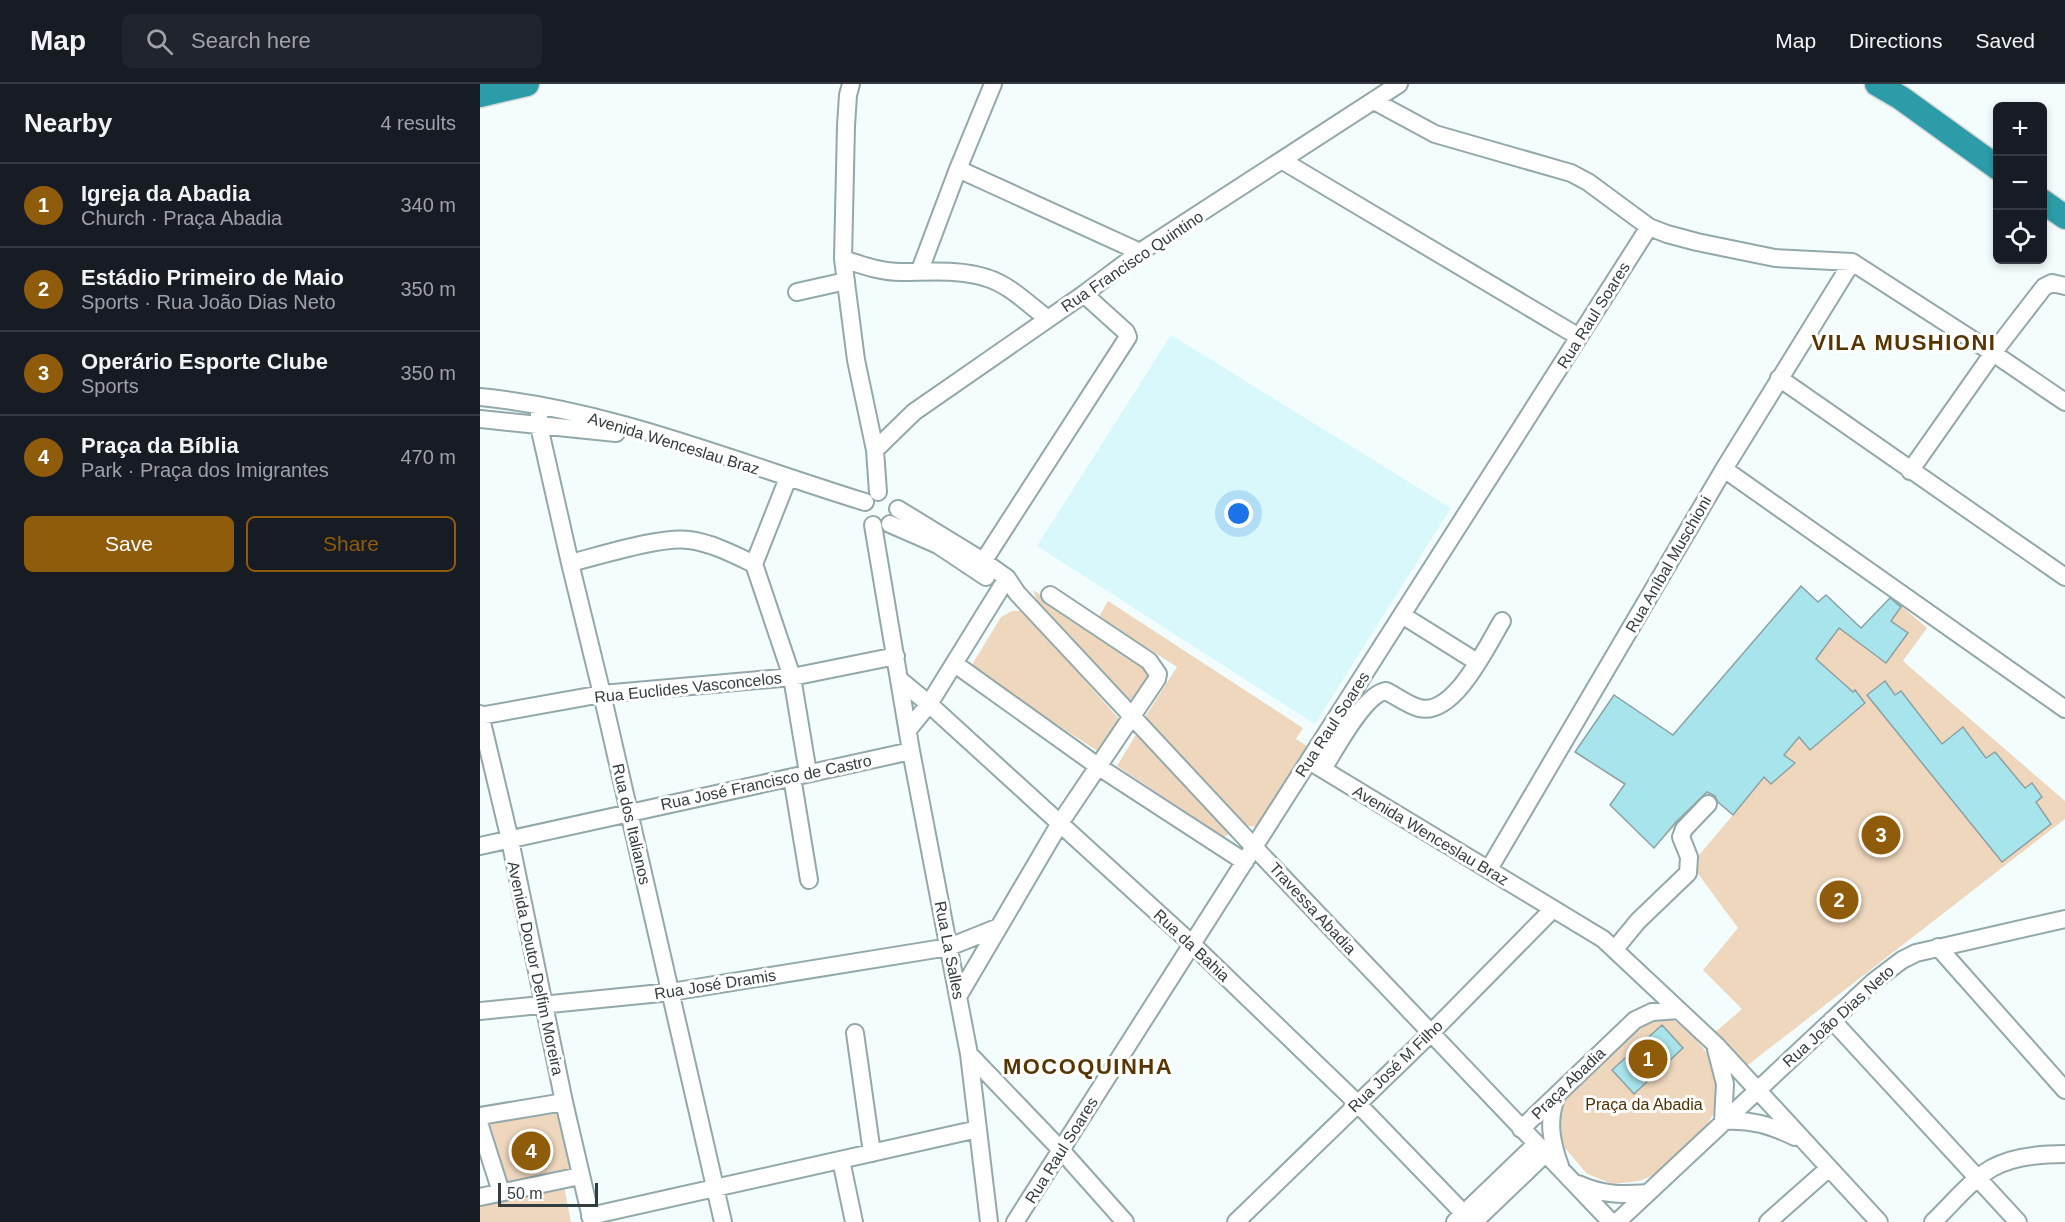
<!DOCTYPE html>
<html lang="en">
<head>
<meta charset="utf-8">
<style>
  body { margin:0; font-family:Arial,sans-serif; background:#20242c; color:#f1f3f6 }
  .controls { position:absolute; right:18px; top:18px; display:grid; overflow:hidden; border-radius:9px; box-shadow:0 3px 9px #0003 }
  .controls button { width:54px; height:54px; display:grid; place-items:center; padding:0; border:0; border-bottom:2px solid #363941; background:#171b24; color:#f1f3f6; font:30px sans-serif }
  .scale { position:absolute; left:18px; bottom:15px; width:100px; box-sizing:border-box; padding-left:6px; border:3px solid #343d3e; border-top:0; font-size:16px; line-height:21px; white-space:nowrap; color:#343d3e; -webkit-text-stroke:4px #fff; paint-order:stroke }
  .you { position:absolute; left:759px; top:430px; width:21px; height:21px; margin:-15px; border:4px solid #fff; border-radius:50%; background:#1a73e8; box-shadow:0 0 0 9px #1a73e833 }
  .badge { display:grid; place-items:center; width:39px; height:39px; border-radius:50%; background:#8f5c0b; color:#fff; font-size:20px; font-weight:700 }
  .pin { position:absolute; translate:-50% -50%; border:3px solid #fff; box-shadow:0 2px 6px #0006 }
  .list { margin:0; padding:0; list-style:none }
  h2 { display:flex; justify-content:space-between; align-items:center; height:78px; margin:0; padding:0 24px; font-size:26px }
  h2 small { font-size:20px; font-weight:400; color:#9ea1a6 }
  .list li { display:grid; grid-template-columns:39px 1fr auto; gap:18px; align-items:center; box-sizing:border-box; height:84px; padding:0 24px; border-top:2px solid #363941 }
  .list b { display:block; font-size:22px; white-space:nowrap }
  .list p { margin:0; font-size:20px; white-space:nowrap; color:#9ea1a6 }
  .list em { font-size:20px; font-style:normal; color:#9ea1a6 }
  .actions { display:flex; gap:12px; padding:18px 24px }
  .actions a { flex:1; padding:14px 0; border:2px solid #8f5c0b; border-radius:9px; text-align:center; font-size:21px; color:#8f5c0b }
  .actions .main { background:#8f5c0b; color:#fff }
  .icon { flex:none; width:33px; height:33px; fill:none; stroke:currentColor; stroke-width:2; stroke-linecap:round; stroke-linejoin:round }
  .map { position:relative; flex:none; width:1585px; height:1138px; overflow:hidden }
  header { display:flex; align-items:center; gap:36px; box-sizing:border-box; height:84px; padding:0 30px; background:#171b24; border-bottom:2px solid #363941 }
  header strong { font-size:28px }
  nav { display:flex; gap:33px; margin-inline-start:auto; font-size:21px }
  .search { width:420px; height:54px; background:#20242c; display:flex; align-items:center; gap:15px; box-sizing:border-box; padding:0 21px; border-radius:9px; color:#9ea1a6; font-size:22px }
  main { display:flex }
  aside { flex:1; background:#171b24 }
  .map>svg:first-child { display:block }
</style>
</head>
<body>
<header>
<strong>Map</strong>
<div class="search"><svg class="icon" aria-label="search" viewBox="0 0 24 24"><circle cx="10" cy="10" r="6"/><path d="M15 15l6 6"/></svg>Search here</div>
<nav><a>Map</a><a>Directions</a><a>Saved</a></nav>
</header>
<main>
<aside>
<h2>Nearby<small>4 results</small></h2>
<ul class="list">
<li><span class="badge">1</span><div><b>Igreja da Abadia</b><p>Church · Praça Abadia</p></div><em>340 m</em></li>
<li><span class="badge">2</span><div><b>Estádio Primeiro de Maio</b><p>Sports · Rua João Dias Neto</p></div><em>350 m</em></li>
<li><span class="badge">3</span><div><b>Operário Esporte Clube</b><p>Sports</p></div><em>350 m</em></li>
<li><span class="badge">4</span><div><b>Praça da Bíblia</b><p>Park · Praça dos Imigrantes</p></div><em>470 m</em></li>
</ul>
<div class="actions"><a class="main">Save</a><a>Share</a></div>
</aside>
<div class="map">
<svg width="1585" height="1138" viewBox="0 0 1585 1138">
  <rect width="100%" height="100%" fill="#f4fdfe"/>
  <!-- built -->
  <path fill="#d8f8fc" d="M 691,251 L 971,424 L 835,640 L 557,462 Z"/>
  <!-- green -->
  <path fill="#eed7bd" d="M 1321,502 L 1338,518 L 1346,511 L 1381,544 L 1411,513 L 1447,544 L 1423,577 L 1585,717 L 1585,735 L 1264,984 L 1232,951 L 1262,925 L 1223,886 L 1258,844 L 1216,787 L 1214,777 L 1253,731 L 1227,709 L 1174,764 L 1130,721 L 1144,700 L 1095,668 L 1134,611 L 1193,651 Z
    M 553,506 L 665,583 L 671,595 L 655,616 L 646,615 L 558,520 Z
    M 628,517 L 823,644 L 816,655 L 832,665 L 779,743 L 768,742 L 765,740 L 665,633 L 697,583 L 619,533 Z
    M 532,527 L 541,527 L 548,533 L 641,637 L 622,670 L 490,584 L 521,533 Z
    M 658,647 L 747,745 L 748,751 L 744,753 L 637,682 Z
    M 1193,936 L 1208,945 L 1234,978 L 1239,1020 L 1225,1044 L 1177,1090 L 1159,1097 L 1133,1100 L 1107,1090 L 1085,1064 L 1078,1046 L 1079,1022 L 1088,1011 L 1158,945 L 1174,937 Z
    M 84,1018 L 100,1092 L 21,1108 L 0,1032 Z
    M 84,1102 L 91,1138 L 0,1138 L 0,1120 Z"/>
  <!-- building -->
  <path fill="#a8e4eb" stroke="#8ca1a3" stroke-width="1.5" d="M 1321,502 L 1338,518 L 1346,511 L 1381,544 L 1410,514 L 1421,523 L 1411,537 L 1428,549 L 1406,579 L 1359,544 L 1336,575 L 1373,608 L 1375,606 L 1385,619 L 1330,666 L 1319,653 L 1304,671 L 1315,679 L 1291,700 L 1284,693 L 1253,731 L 1238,718 L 1235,712 L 1227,708 L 1196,738 L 1174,764 L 1130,721 L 1145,700 L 1095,668 L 1134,611 L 1193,651 Z
    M 1405,597 L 1415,611 L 1421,607 L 1462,660 L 1483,643 L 1506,674 L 1515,668 L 1545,704 L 1552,699 L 1562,713 L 1556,718 L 1571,740 L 1522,778 L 1387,611 Z
    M 1182,941 L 1203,964 L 1154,1010 L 1132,986 Z"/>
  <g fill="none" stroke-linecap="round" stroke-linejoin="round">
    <defs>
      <path id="minor" d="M 371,0 L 368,11 L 366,42 L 363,175 L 376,276 L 395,366 L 398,408
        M 894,17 L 955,50 L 1091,89 L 1108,98 L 1169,143 L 1187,150 L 1217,158 L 1295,174 L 1372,178 L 1513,269 L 1585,318
        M 803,77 L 1099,253
        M 478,85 L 513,0
        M 363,175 C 382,181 400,188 421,188 C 449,188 480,185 507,194 C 530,201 549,221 568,235
        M 440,186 L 478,85 L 660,168
        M 317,208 L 366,197
        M 1299,294 L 1585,493
        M 0,313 C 133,326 258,379 385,418
        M 59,322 L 59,342 L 90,479 L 122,610 L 243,1138
        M 0,335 L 136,349
        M 395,366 L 434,328 L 604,210 L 660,168 L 919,0
        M 1244,385 L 1585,625
        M 1430,387 L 1513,269 L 1564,203 L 1572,199 L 1585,202
        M 308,394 L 274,480 L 312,593 L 328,689
        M 418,425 L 503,477 L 527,494 L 537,509 L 774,763 L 1131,1138
        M 410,440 L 458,461 L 506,493
        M 393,441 L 431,667 L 489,970 L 509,1138
        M 90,479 C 119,472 181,452 209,456 C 232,459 253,470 274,480
        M 497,487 L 648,253 L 646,248 L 604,210
        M 922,531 L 997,578
        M 475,580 L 619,683 L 765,778
        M 420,596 L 449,620 L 712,860 L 877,1019 L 992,1138
        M 0,630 L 30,756 L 84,1018 L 112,1138
        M 0,632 L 122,610 L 312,593 L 416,572
        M 428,646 L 449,620 L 527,494
        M 829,677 L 1123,855 L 1236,961 L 1399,1138
        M 843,685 C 855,666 884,610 906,607 C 916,612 928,621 939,624 C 974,633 1007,562 1022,537
        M 312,693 L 329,796
        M 0,762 L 431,667
        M 1009,785 L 1244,385 L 1372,178
        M 1458,863 L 1585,1006
        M 1135,865 L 1158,837 L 1208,789 L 1209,773 L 1201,753 L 1204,745 L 1228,720
        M 479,911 L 519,843
        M 0,927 L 191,908 L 469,863 L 519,843 L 580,739 L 677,595 L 678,590 L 669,577 L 570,511
        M 1352,936 L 1538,1138
        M 375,949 L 392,1069
        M 1236,965 L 1245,1000 L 1243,1037 C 1270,1035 1290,1041 1315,1053
        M 489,970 L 581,1066 L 645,1138
        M 1077,1011 C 1067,1036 1071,1057 1080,1082
        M 0,1032 L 84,1018
        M 0,1042 L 21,1108
        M 1041,1045 L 1155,936 L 1172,928 L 1199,926
        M 361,1076 L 374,1138
        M 1098,1100 C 1123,1111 1140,1111 1167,1109
        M 0,1113 L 100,1092
        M 110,1132 L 498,1045
        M 535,1138 L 1169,143
        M 756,1138 L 951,949 L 1073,825
        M 975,1138 L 1056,1060
        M 994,1138 L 1066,1069
        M 1137,1138 L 1393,898 L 1422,876 L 1436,869 L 1585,835
        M 1288,1138 L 1349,1084
        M 1453,1138 C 1472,1120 1490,1097 1512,1084 C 1532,1073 1562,1070 1585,1070"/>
      <path id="highway" d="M 1397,0 L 1421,14 L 1518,84
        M 0,11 L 47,0
        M 1562,117 L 1585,133"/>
    </defs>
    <!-- minor casing -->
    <use href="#minor" stroke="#93a8aa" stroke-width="20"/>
    <!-- highway casing -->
    <use href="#highway" stroke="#d6d8d8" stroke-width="27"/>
    <!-- minor -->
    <use href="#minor" stroke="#fff" stroke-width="16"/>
    <!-- highway -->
    <use href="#highway" stroke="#2c9da8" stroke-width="24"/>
  </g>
  <g text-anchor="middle" stroke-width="6" stroke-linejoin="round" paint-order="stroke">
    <!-- street labels -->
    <g font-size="16" fill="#343d3e" stroke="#fff">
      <text transform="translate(652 177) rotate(-34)" y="6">Rua Francisco Quintino</text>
      <text transform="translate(1113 231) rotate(-58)" y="6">Rua Raul Soares</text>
      <text transform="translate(194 359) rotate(17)" y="6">Avenida Wenceslau Braz</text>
      <text transform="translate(1188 480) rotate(-60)" y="6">Rua Aníbal Muschioni</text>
      <text transform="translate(208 603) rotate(-6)" y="6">Rua Euclides Vasconcelos</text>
      <text transform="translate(852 640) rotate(-57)" y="6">Rua Raul Soares</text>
      <text transform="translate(286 698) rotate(-12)" y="6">Rua José Francisco de Castro</text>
      <text transform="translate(152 740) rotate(77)" y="6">Rua dos Italianos</text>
      <text transform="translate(951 751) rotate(31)" y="6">Avenida Wenceslau Braz</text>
      <text transform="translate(833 824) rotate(47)" y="6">Travessa Abadia</text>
      <text transform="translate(712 861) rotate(43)" y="6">Rua da Bahia</text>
      <text transform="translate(470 866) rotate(79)" y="6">Rua La Salles</text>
      <text transform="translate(56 884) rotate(78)" y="6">Avenida Doutor Delfim Moreira</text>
      <text transform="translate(235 900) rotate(-9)" y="6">Rua José Dramis</text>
      <text transform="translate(1358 932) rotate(-42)" y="6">Rua João Dias Neto</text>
      <text transform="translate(915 982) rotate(-44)" y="6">Rua José M Filho</text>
      <text transform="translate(1088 999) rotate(-44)" y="6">Praça Abadia</text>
      <text transform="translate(581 1066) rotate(-58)" y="6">Rua Raul Soares</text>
    </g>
    <!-- park labels -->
    <g font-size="16" fill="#4f3000" stroke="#fff">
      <text x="1164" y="1026">Praça da Abadia</text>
    </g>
    <!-- district labels -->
    <g font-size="22" font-weight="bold" letter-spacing="1.5" fill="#573500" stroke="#fff">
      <text x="1424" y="266">VILA MUSHIONI</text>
      <text x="608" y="990">MOCOQUINHA</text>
    </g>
  </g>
</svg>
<div class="controls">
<button>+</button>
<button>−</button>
<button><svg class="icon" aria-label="locate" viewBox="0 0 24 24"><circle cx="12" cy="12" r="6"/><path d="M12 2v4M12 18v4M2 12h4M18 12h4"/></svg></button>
</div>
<div class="scale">50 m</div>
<div class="you"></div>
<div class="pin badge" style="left:1168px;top:975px">1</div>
<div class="pin badge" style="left:1359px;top:816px">2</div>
<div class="pin badge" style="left:1401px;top:751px">3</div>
<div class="pin badge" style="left:51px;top:1067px">4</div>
</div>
</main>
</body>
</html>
